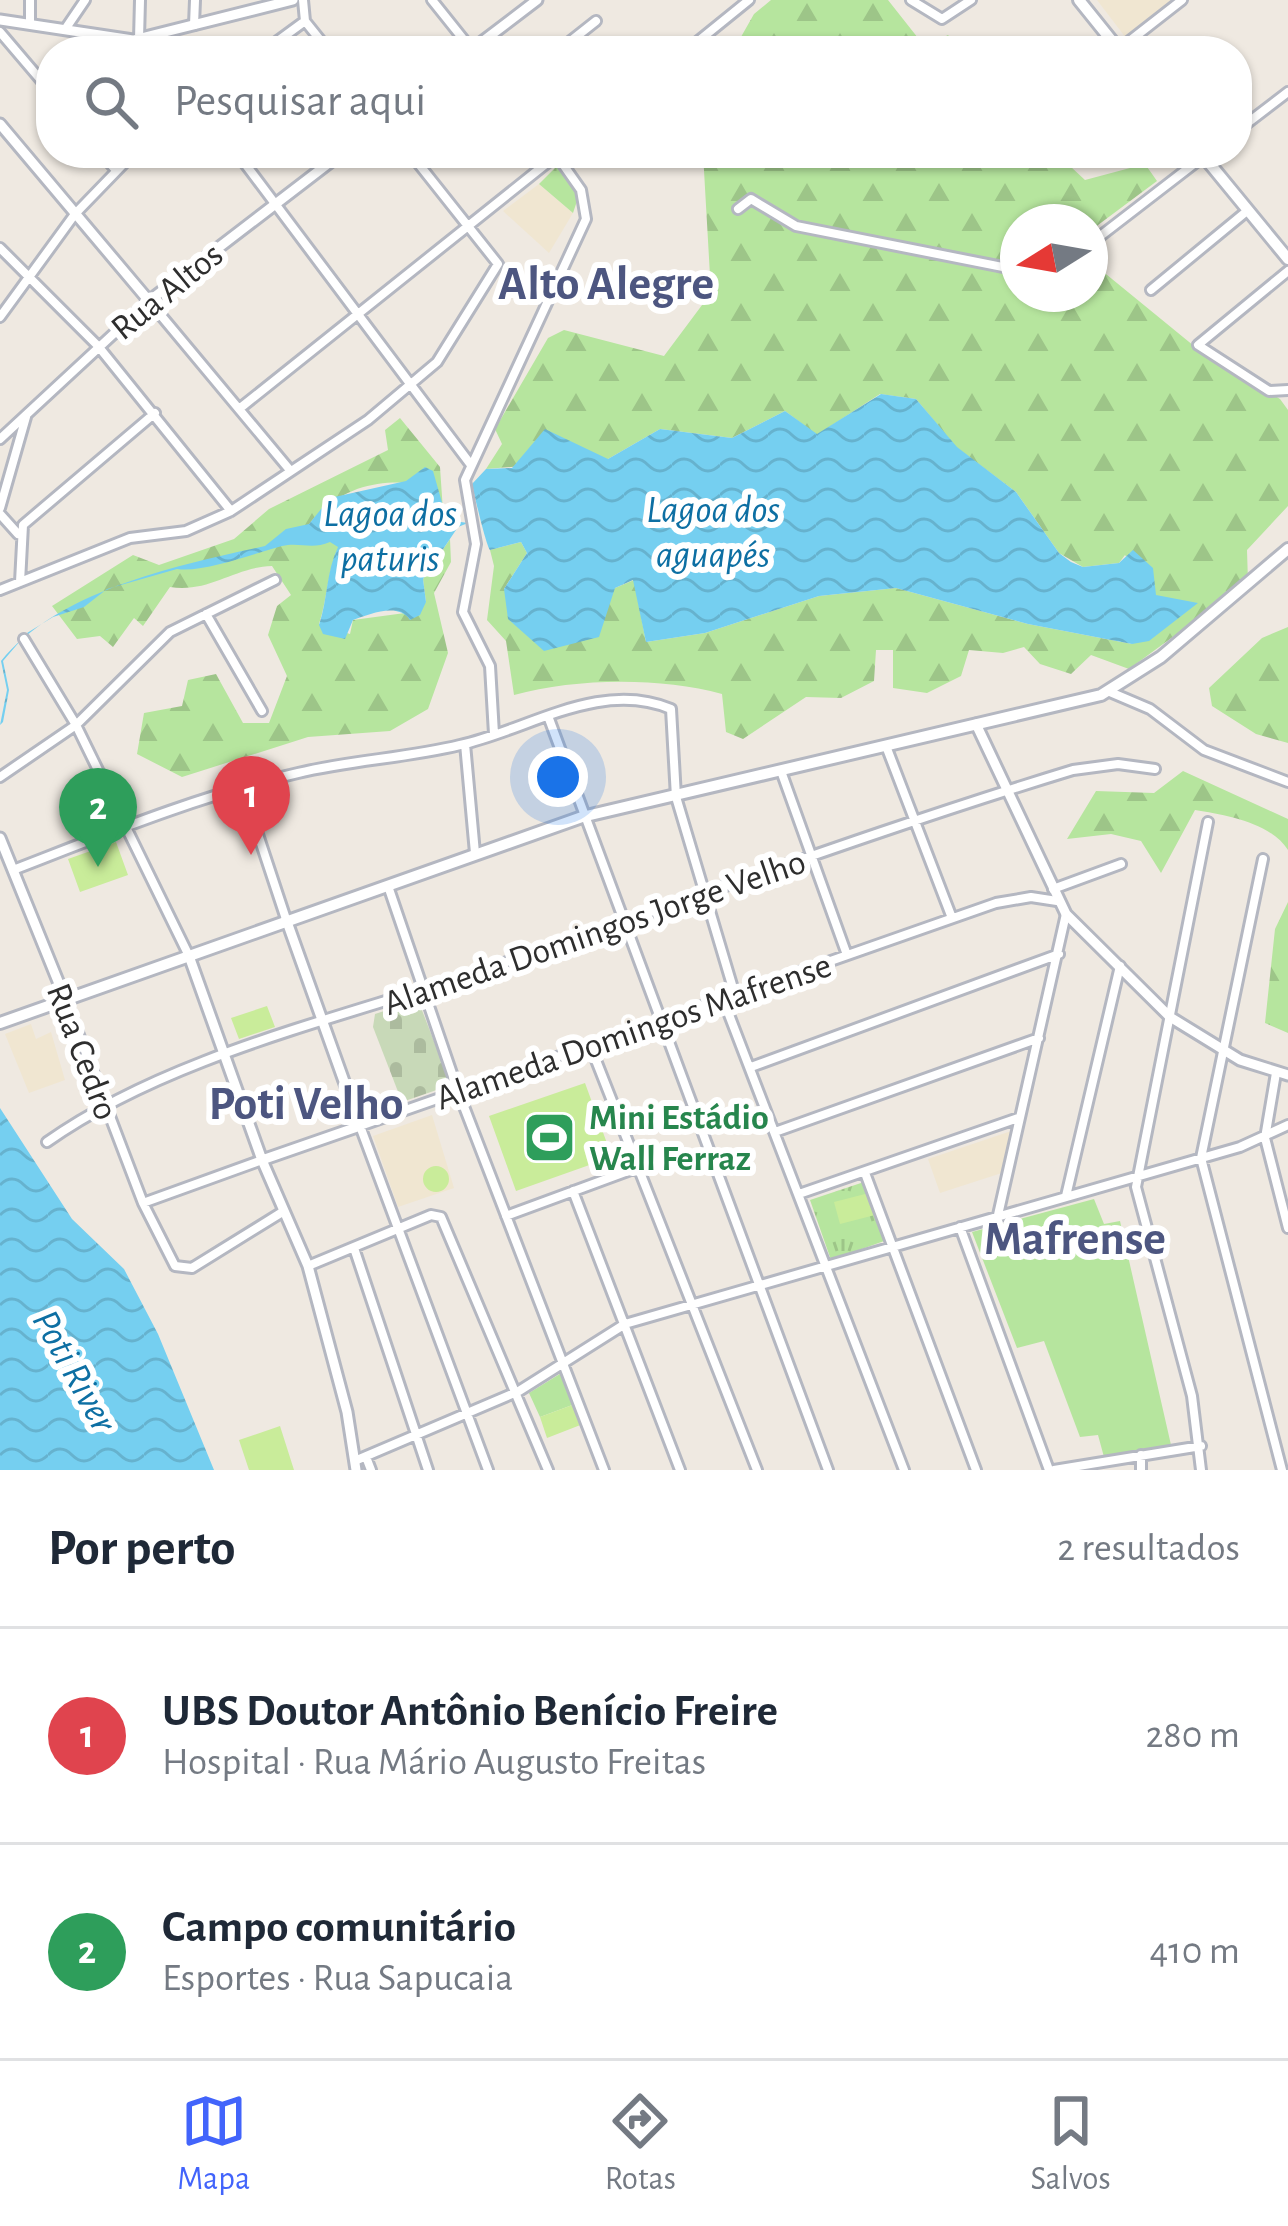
<!DOCTYPE html>
<html lang="pt">
<head>
<meta charset="utf-8">
<style>
  body { margin:0; font-family:"Alegreya Sans",sans-serif; background:#f2f2f3; color:#1f2937 }
  .compass { position:absolute; left:1000px; top:204px; width:108px; height:108px; border-radius:50%; background:#fff; box-shadow:0 3px 9px #0004; rotate:259deg }
  .you { position:absolute; left:558px; top:777px; width:42px; height:42px; margin:-30px; border:9px solid #fff; border-radius:50%; background:#1a73e8; box-shadow:0 0 0 18px #1a73e833 }
  .badge { display:grid; place-items:center; width:78px; height:78px; border-radius:50%; background:#4264fb; color:#fff; font-size:39px; font-weight:700 }
  .pin { position:absolute; translate:-50% -99px; filter:drop-shadow(0 3px 6px #0008) }
  .pin::after { content:''; position:absolute; top:63px; width:42px; height:36px; background:inherit; clip-path:polygon(0 0,100% 0,50% 100%) }
  .list { margin:0; padding:0; list-style:none }
  h2 { display:flex; justify-content:space-between; align-items:center; height:156px; margin:0; padding:0 48px; font-size:51px }
  h2 small { font-size:39px; font-weight:400; color:#747a83 }
  .list li { display:grid; grid-template-columns:78px 1fr auto; gap:36px; align-items:center; box-sizing:border-box; height:216px; padding:0 48px; border-top:3px solid #e0e1e3 }
  .list b { display:block; font-size:45px; white-space:nowrap }
  .list p { margin:0; font-size:39px; white-space:nowrap; color:#747a83 }
  .list em { font-size:39px; font-style:normal; color:#747a83 }
  .icon { flex:none; width:66px; height:66px; fill:none; stroke:currentColor; stroke-width:2; stroke-linecap:round; stroke-linejoin:round }
  .map { position:relative; flex:none; width:1288px; height:1470px; overflow:hidden }
  .search { position:absolute; background:#fff; box-shadow:0 3px 9px #0004; left:36px; right:36px; top:36px; height:132px; display:flex; align-items:center; gap:30px; box-sizing:border-box; padding:0 42px; border-radius:48px; color:#747a83; font-size:45px }
  .sheet { height:588px; background:#fff }
  nav { display:flex; justify-content:space-around; align-items:center; box-sizing:border-box; height:168px; border-top:3px solid #e0e1e3; background:#fff; font-size:33px; color:#747a83 }
  nav a { display:grid; justify-items:center; gap:6px }
  nav .on { color:#4264fb }
  .map>svg:first-child { display:block }
</style>
</head>
<body>
<div class="map">
<svg width="1288" height="1470" viewBox="0 0 1288 1470">
  <defs>
    <pattern id="forest-firs" width="22" height="20" patternUnits="userSpaceOnUse" patternTransform="scale(3)"><rect width="22" height="20" fill="#b6e59e"/><path d="M5 1l3.5 6h-7zM16 11l3.5 6h-7z" fill="#9dc588"/></pattern>
    <pattern id="cemetery-stones" width="16" height="16" patternUnits="userSpaceOnUse" patternTransform="scale(3)"><rect width="16" height="16" fill="#c8d9b8"/><path d="M2 7V4a2 2 0 0 1 4 0v3zM10 15v-3a2 2 0 0 1 4 0v3z" fill="#acbb9e"/></pattern>
    <pattern id="park-tufts" width="24" height="20" patternUnits="userSpaceOnUse" patternTransform="scale(3)"><rect width="24" height="20" fill="#b6e59e"/><path d="M3 7l-1-3M5 7V3M7 7l1-3M15 17l-1-3M17 17v-4M19 17l1-3" fill="none" stroke="#9dc588"/></pattern>
    <pattern id="water-waves" width="16" height="10" patternUnits="userSpaceOnUse" patternTransform="scale(3)"><rect width="16" height="10" fill="#75cff0"/><path d="M0 5q4-4 8 0t8 0" fill="none" stroke="#66b2ce"/></pattern>
  </defs>
  <rect width="100%" height="100%" fill="#efe9e1"/>
  <!-- education -->
  <path fill="#f0e6d1" d="M 1097,0 L 1176,0 L 1126,38 Z
    M 539,184 L 573,213 L 549,253 L 503,211 Z
    M 31,1024 L 36,1039 L 51,1032 L 65,1080 L 29,1093 L 5,1034 Z
    M 432,1115 L 454,1188 L 398,1207 L 373,1136 Z
    M 1020,1128 L 1011,1170 L 940,1193 L 928,1159 Z"/>
  <!-- grass -->
  <path fill="#b6e59e" d="M 1094,1199 L 1104,1224 L 1120,1221 L 1171,1445 L 1104,1457 L 1098,1435 L 1080,1437 L 1044,1341 L 1017,1348 L 972,1232 Z"/>
  <!-- forest -->
  <path fill="url(#forest-firs)" d="M 771,0 L 888,0 L 918,38 L 930,44 L 948,35 L 961,51 L 733,51 L 754,14 Z
    M 703,153 L 1056,153 L 1085,180 L 1145,164 L 1157,181 L 1090,231 L 1090,222 L 1018,222 L 1018,294 L 1090,294 L 1090,261 L 1194,346 L 1280,399 L 1288,410 L 1288,506 L 1247,550 L 1248,582 L 1129,669 L 1091,655 L 1071,674 L 1040,664 L 1024,647 L 1003,653 L 969,650 L 961,676 L 927,693 L 893,688 L 893,650 L 876,650 L 874,681 L 841,698 L 806,697 L 743,739 L 726,732 L 722,694 C 660,677 576,678 514,695 L 506,641 L 487,620 L 494,566 L 490,550 L 521,542 L 527,553 L 504,589 L 615,588 L 634,580 L 646,642 L 705,633 L 819,596 L 896,588 L 1028,624 L 1132,644 L 1169,601 L 1155,595 L 1125,555 L 1119,563 L 1083,567 L 1059,553 L 1016,492 L 956,447 L 916,399 L 880,394 L 817,435 L 785,411 L 732,438 L 660,429 L 608,459 L 486,469 L 502,444 L 495,429 L 548,338 L 564,330 L 664,356 L 711,293 Z
    M 400,418 L 440,467 L 443,511 L 434,486 C 384,477 342,484 309,524 L 339,546 C 327,571 328,597 319,624 L 350,634 L 353,620 L 405,613 L 426,602 L 423,579 L 450,539 L 451,562 L 434,593 L 448,653 L 428,709 L 390,731 L 308,737 L 182,777 L 137,754 L 144,713 L 182,706 L 188,680 L 216,674 L 243,723 L 269,723 L 287,676 L 268,635 L 277,606 L 291,595 L 272,566 C 234,567 210,593 170,587 L 143,626 L 134,618 L 113,647 L 100,636 L 77,639 L 52,606 L 133,555 L 159,565 L 234,539 L 269,509 L 388,450 L 385,430 Z
    M 1288,627 L 1288,743 L 1256,734 L 1212,706 L 1209,688 L 1262,638 Z
    M 1183,771 L 1288,819 L 1288,850 C 1270,822 1225,815 1195,810 L 1161,873 L 1141,841 L 1111,834 L 1067,839 L 1096,791 L 1154,793 Z
    M 1288,902 L 1288,1033 L 1265,1023 L 1275,929 Z"/>
  <!-- cemetery -->
  <path fill="url(#cemetery-stones)" d="M 418,1000 L 451,1085 L 402,1102 L 373,1027 L 375,1014 Z"/>
  <!-- park -->
  <path fill="url(#park-tufts)" d="M 558,165 L 579,195 L 573,213 L 539,184 Z
    M 867,1181 L 887,1240 L 831,1260 L 810,1200 Z
    M 563,1372 L 575,1404 L 540,1417 L 529,1393 Z"/>
  <!-- pitch -->
  <path fill="#c9ec9a" d="M 116,842 L 128,875 L 80,892 L 68,859 Z
    M 267,1006 L 275,1027 L 239,1039 L 231,1018 Z
    M 585,1083 L 612,1157 L 516,1191 L 489,1116 Z
    M423 1179a13 13 0 1 1 26 0a13 13 0 1 1-26 0Z
    M 869,1193 L 875,1215 L 840,1224 L 834,1202 Z
    M 575,1404 L 583,1424 L 547,1438 L 540,1417 Z
    M 280,1426 L 294,1470 L 249,1470 L 239,1440 Z"/>
  <!-- water -->
  <path fill="url(#water-waves)" d="M 881,394 L 916,399 L 957,447 L 1016,492 L 1059,553 L 1071,562 L 1083,567 L 1119,563 L 1133,550 L 1153,568 L 1156,595 L 1198,603 L 1149,641 L 1132,644 L 1028,624 L 896,588 L 819,596 L 705,633 L 646,642 L 633,580 L 615,588 L 599,637 L 544,651 L 508,619 L 504,589 L 527,553 L 521,542 L 490,550 C 486,545 474,494 472,484 L 486,469 L 512,468 L 545,429 L 608,459 L 660,429 L 732,438 L 785,411 L 817,434 Z
    M 425,467 L 433,471 L 447,520 L 468,523 L 458,527 L 423,579 L 426,602 L 420,615 L 410,620 C 398,602 370,614 353,620 L 345,639 L 323,634 L 319,625 C 328,598 326,572 338,547 L 330,542 C 312,550 300,542 282,546 C 255,553 204,573 177,569 L 107,589 L 84,607 L 53,617 L 27,633 L 3,661 L 9,690 L 3,722 L 0,725 L 7,690 L 1,661 C 59,590 178,565 265,546 L 286,529 L 309,524 L 330,498 L 406,481 Z
    M 0,1108 L 72,1219 L 124,1269 L 158,1334 L 214,1470 L 0,1470 Z"/>
  <g fill="none" stroke-linecap="round" stroke-linejoin="round">
    <defs>
      <path id="minor" d="M 303,0 L 305,21
        M 432,0 L 472,50
        M 911,0 L 942,19 L 971,0
        M 30,21 L 30,0
        M 305,21 L 329,51
        M 194,25 L 195,0
        M 66,28 L 85,0
        M 0,32 L 51,92
        M 1118,50 L 1182,0
        M 130,51 L 139,39 L 140,0
        M 264,51 L 305,21
        M 558,51 L 596,21
        M 686,51 L 749,0
        M 1237,131 L 1288,92
        M 101,153 L 115,169
        M 237,153 L 471,465
        M 738,209 L 751,199 L 796,226 L 1018,270
        M 1090,244 L 1208,153
        M 0,248 L 98,346 L 231,511
        M 1288,271 L 1198,345 L 1269,391 L 1288,390
        M 1151,290 L 1247,211
        M 0,317 L 75,214 L 134,153
        M 239,409 L 557,155
        M 0,439 L 149,301 L 289,469
        M 0,508 L 26,417
        M 0,514 L 18,534
        M 20,582 L 23,525 L 155,413
        M 0,590 L 130,538 L 186,531 L 231,511 L 368,420 L 437,362 L 498,264 L 410,153
        M 206,614 L 262,711
        M 24,639 L 76,725 L 189,956
        M 1110,692 L 1150,709 L 1204,750 L 1288,782
        M 548,716 L 828,1470
        M 494,734 L 490,666 L 463,612 L 476,544 L 465,480 L 586,219 L 581,190 L 555,153
        M 465,744 L 475,853
        M 886,746 L 952,918
        M 781,771 L 847,955
        M 0,777 L 76,725 L 170,632 L 275,580
        M 243,789 L 286,919
        M 1263,859 L 1201,1158 L 1282,1470
        M 13,870 C 106,834 201,795 298,773 C 352,760 407,758 460,745 C 528,730 600,679 671,709 L 676,797 L 735,995
        M 388,886 L 458,1091 L 604,1470
        M 1053,889 L 1121,864
        M 723,999 L 904,1470
        M 66,1001 L 143,1203 L 175,1266 L 192,1268 L 284,1211
        M 590,1045 L 757,1470
        M 751,1067 L 1059,954
        M 1276,1073 L 1265,1138 L 1288,1228
        M 775,1132 L 1039,1038
        M 47,1142 C 167,1057 337,1019 477,972 C 676,905 873,831 1073,770 L 1118,764 L 1155,769
        M 865,1173 L 976,1470
        M 573,1191 L 680,1470
        M 799,1194 L 1018,1118
        M 1066,1196 L 1120,966
        M 143,1203 L 262,1160
        M 998,1215 L 1066,914
        M 506,1216 L 639,1167
        M 960,1227 L 1049,1470
        M 354,1248 L 428,1470
        M 308,1266 L 431,1215 L 441,1217 L 548,1470
        M 366,1457 L 371,1470
        M 357,1460 L 519,1391 L 625,1324 L 1240,1147 L 1288,1125
        M 488,1470 L 360,1126 L 996,903 L 1031,897 L 1057,901
        M 1054,1470 L 1201,1446
        M 1141,1470 L 1141,1455
        M 1201,1470 L 1192,1396 L 1136,1187 L 1208,822"/>
      <path id="tertiary" d="M 0,20 L 133,40 L 293,0
        M 470,51 L 537,0
        M 0,124 L 149,301 L 342,153
        M 976,724 L 1066,914 L 1170,1017 L 1240,1060 L 1288,1075
        M 0,838 L 66,1001
        M 189,956 L 262,1160 L 308,1266 L 347,1412 L 356,1470
        M 262,1160 L 360,1126 L 286,919"/>
      <path id="secondary" d="M 1079,0 L 1120,51
        M 1201,153 L 1288,259
        M 0,1023 L 582,817 L 1101,695 L 1161,657 L 1288,549"/>
    </defs>
    <!-- minor casing -->
    <use href="#minor" stroke="#b4b7c1" stroke-width="14"/>
    <!-- tertiary casing -->
    <use href="#tertiary" stroke="#b4b7c1" stroke-width="15"/>
    <!-- secondary casing -->
    <use href="#secondary" stroke="#b4b7c1" stroke-width="16"/>
    <!-- minor -->
    <use href="#minor" stroke="#fff" stroke-width="8"/>
    <!-- tertiary -->
    <use href="#tertiary" stroke="#fff" stroke-width="9"/>
    <!-- secondary -->
    <use href="#secondary" stroke="#fff" stroke-width="10"/>
  </g>
  <!-- icons -->
  <defs>
    <symbol id="stadium-square" viewBox="-11 -11 22 22"><rect x="-9" y="-9" width="18" height="18" rx="4" fill="#2e9e5b" stroke="#fff"/><path d="M0-5a6.5 5 0 1 0 0 10a6.5 5 0 1 0 0-10ZM-3.5-1.8h7v3.6h-7Z" fill="#fff"/></symbol>
  </defs>
  <g fill-rule="evenodd">
    <use href="#stadium-square" x="520" y="1108" width="59" height="59"/>
  </g>
  <g text-anchor="middle" stroke-width="12" stroke-linejoin="round" paint-order="stroke">
    <!-- street labels -->
    <g font-size="36" fill="#2e2e2e" stroke="#fff">
      <text transform="translate(166 290) rotate(-39)" y="13">Rua Altos</text>
      <text transform="translate(594 931) rotate(-19)" y="13">Alameda Domingos Jorge Velho</text>
      <text transform="translate(633 1030) rotate(-19)" y="13">Alameda Domingos Mafrense</text>
      <text transform="translate(84 1051) rotate(69)" y="13">Rua Cedro</text>
    </g>
    <!-- leisure labels -->
    <g font-size="36" font-weight="bold" fill="#27864d" stroke="#fff" text-anchor="start">
      <text x="589" y="1129">Mini Estádio<tspan x="589" dy="41">Wall Ferraz</tspan></text>
    </g>
    <!-- water labels -->
    <g font-size="39" font-style="italic" fill="#0d6fa3" stroke="#fff">
      <text x="713" y="522">Lagoa dos<tspan x="713" dy="45">aguapés</tspan></text>
      <text x="390" y="526">Lagoa dos<tspan x="390" dy="45">paturis</tspan></text>
      <text transform="translate(76 1370) rotate(61)" y="14">Poti River</text>
    </g>
    <!-- district labels -->
    <g font-size="48" font-weight="bold" fill="#4d5680" stroke="#fff">
      <text x="606" y="299">Alto Alegre</text>
      <text x="306" y="1119">Poti Velho</text>
      <text x="1075" y="1254">Mafrense</text>
    </g>
  </g>
</svg>
<svg class="compass" viewBox="-18 -18 36 36"><path d="M0-13l5 13h-10z" fill="#e53935"/><path d="M0 13l5-13h-10z" fill="#747a83"/></svg>
<div class="you"></div>
<div class="pin badge" style="left:251px;top:855px;background:#e0444e">1</div>
<div class="pin badge" style="left:98px;top:867px;background:#2e9e5b">2</div>
<div class="search"><svg class="icon" aria-label="search" viewBox="0 0 24 24"><circle cx="10" cy="10" r="6"/><path d="M15 15l6 6"/></svg>Pesquisar aqui</div>
</div>
<section class="sheet">
<h2>Por perto<small>2 resultados</small></h2>
<ul class="list">
<li><span class="badge" style="background:#e0444e">1</span><div><b>UBS Doutor Antônio Benício Freire</b><p>Hospital · Rua Mário Augusto Freitas</p></div><em>280 m</em></li>
<li><span class="badge" style="background:#2e9e5b">2</span><div><b>Campo comunitário</b><p>Esportes · Rua Sapucaia</p></div><em>410 m</em></li>
</ul>
</section>
<nav>
<a class="on"><svg class="icon" aria-label="map" viewBox="0 0 24 24"><path d="M3 6l6-2 6 2 6-2v14l-6 2-6-2-6 2zM9 4v14M15 6v14"/></svg>Mapa</a>
<a><svg class="icon" aria-label="directions" viewBox="0 0 24 24"><path d="M12 3l9 9-9 9-9-9zM9 14v-3h6M13 9l2 2-2 2"/></svg>Rotas</a>
<a><svg class="icon" aria-label="saved" viewBox="0 0 24 24"><path d="M7 4h10v16l-5-4-5 4z"/></svg>Salvos</a>
</nav>
</body>
</html>
